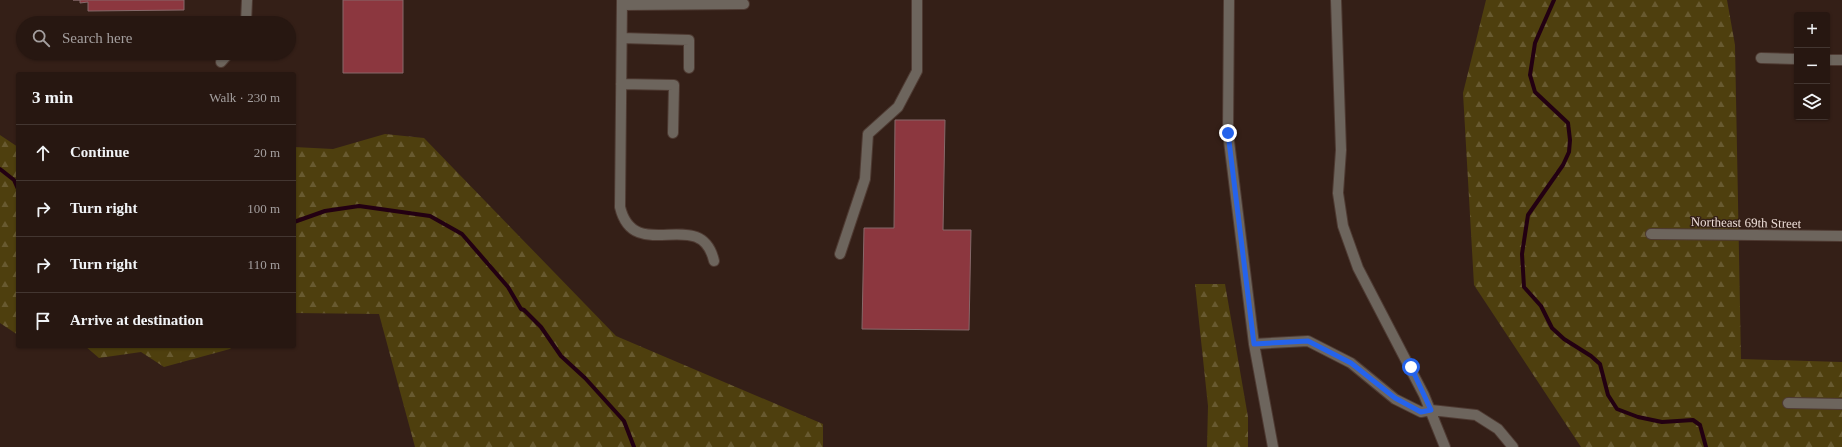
<!DOCTYPE html>
<html lang="en">
<head>
<meta charset="utf-8">
<style>
  body { margin:0; font-family:"Times New Roman",serif; background:#33241f; color:#f1f3f6 }
  .controls { position:absolute; right:12px; top:12px; display:grid; overflow:hidden; border-radius:4px; box-shadow:0 1px 3px #0004 }
  .controls button { width:36px; height:36px; display:grid; place-items:center; padding:0; border:0; border-bottom:1px solid #433631; background:#271711; color:#f1f3f6; font:20px sans-serif }
  .stop { position:absolute; width:12px; height:12px; margin:-9px; border:3px solid #2563eb; border-radius:50%; background:#fff }
  .stop.end { background:#2563eb; border-color:#fff; box-shadow:0 1px 4px #0008 }
  .list { margin:0; padding:0; list-style:none }
  h2 { display:flex; justify-content:space-between; align-items:center; height:52px; margin:0; padding:0 16px; font-size:17px }
  h2 small { font-size:13px; font-weight:400; color:#a49f9f }
  .list li { display:grid; grid-template-columns:26px 1fr auto; gap:12px; align-items:center; box-sizing:border-box; height:56px; padding:0 16px; border-top:1px solid #433631 }
  .list b { display:block; font-size:15px; white-space:nowrap }
  .list em { font-size:13px; font-style:normal; color:#a49f9f }
  .icon { flex:none; width:22px; height:22px; fill:none; stroke:currentColor; stroke-width:2; stroke-linecap:round; stroke-linejoin:round }
  .map { position:relative; flex:none; width:1842px; height:447px; overflow:hidden }
  .search { position:absolute; background:#271711; box-shadow:0 1px 3px #0004; left:16px; top:16px; width:280px; height:44px; display:flex; align-items:center; gap:10px; box-sizing:border-box; padding:0 14px; border-radius:22px; color:#a49f9f; font-size:15px }
  .panel { position:absolute; background:#271711; box-shadow:0 1px 3px #0004; left:16px; top:72px; width:280px; height:276px; border-radius:4px }
  .map>svg:first-child { display:block }
</style>
</head>
<body>
<div class="map">
<svg width="1842" height="447" viewBox="0 0 1842 447">
  <defs>
    <pattern id="forest-firs" width="22" height="20" patternUnits="userSpaceOnUse"><rect width="22" height="20" fill="#4e3f0e"/><path d="M5 1l3.5 6h-7zM16 11l3.5 6h-7z" fill="#685a30"/></pattern>
  </defs>
  <rect width="100%" height="100%" fill="#341f17"/>
  <!-- forest -->
  <path fill="url(#forest-firs)" d="M 1486,0 L 1727,0 L 1735,45 L 1741,359 L 1842,362 L 1842,447 L 1581,447 L 1474,285 L 1463,93 Z
    M 385,134 L 424,138 L 616,336 L 823,424 L 823,447 L 415,447 L 379,314 L 294,313 L 294,147 L 333,149 Z
    M 0,135 L 18,147 L 18,335 L 0,323 Z
    M 1195,284 L 1225,284 L 1248,417 L 1248,447 L 1207,447 L 1208,406 Z
    M 85,346 L 233,346 L 230,349 L 164,367 L 141,352 L 99,358 Z"/>
  <g fill="none" stroke-linecap="round" stroke-linejoin="round">
    <!-- stream -->
    <path stroke="#230012" stroke-width="4" d="M 1554,0 L 1535,43 L 1530,75 L 1535,92 L 1568,123 L 1570,140 L 1569,152 L 1563,165 L 1528,215 L 1522,254 L 1524,287 L 1541,306 L 1552,328 L 1564,339 L 1591,356 L 1600,364 L 1608,395 L 1617,409 L 1638,417 L 1662,422 L 1693,420 L 1700,425 L 1706,447
      M 0,169 L 14,180 L 18,189
      M 294,222 L 325,211 L 359,206 L 430,216 L 462,234 L 508,287 L 521,309 L 524,310 L 541,327 L 561,356 L 585,378 L 624,421 L 634,447"/>
  </g>
  <!-- building -->
  <path fill="#8c373f" stroke="#86696a" d="M 73,0 L 184,0 L 184,10 L 88,11 L 88,2 L 80,3 L 80,0 Z
    M 343,0 L 403,0 L 403,73 L 343,73 Z
    M 895,120 L 945,120 L 943,230 L 971,230 L 969,330 L 862,329 L 864,228 L 894,228 Z"/>
  <g fill="none" stroke-linecap="round" stroke-linejoin="round">
    <defs>
      <path id="minor" d="M 622,0 L 620,207 C 634,266 701,204 714,261
        M 1229,0 L 1228,133 L 1254,344 L 1273,447
        M 1336,0 L 1341,150 L 1338,193 L 1343,226 L 1358,268 L 1424,395 L 1445,447
        M 622,5 L 744,4
        M 246,23 L 247,0
        M 622,38 L 689,40 L 689,68
        M 1761,58 L 1797,59
        M 1827,60 L 1842,60
        M 221,62 L 229,53
        M 621,84 L 674,85 L 673,133
        M 1651,234 L 1842,236
        M 840,254 L 865,179 L 868,134 L 898,107 L 917,71 L 917,0
        M 1254,344 L 1308,341 L 1351,363 L 1395,399 L 1421,412 L 1431,410 L 1476,415 L 1498,429 L 1513,447
        M 1788,403 L 1842,404"/>
    </defs>
    <!-- minor casing -->
    <use href="#minor" stroke="#4e3a32" stroke-width="12"/>
    <!-- minor -->
    <use href="#minor" stroke="#6d655d" stroke-width="10"/>
  </g>
  <g fill="none" stroke-linecap="round" stroke-linejoin="round">
    <!-- route -->
    <path stroke="#2563eb" stroke-width="5" d="M 1228,133 L 1254,344 L 1308,341 L 1351,363 L 1395,398 L 1421,412 L 1431,410 L 1411,367"/>
  </g>
  <g text-anchor="middle" stroke-width="3" stroke-linejoin="round" paint-order="stroke">
    <!-- street labels -->
    <g font-size="13" fill="#edded8" stroke="#341f17">
      <text transform="translate(1746 222) rotate(1)" y="5">Northeast 69th Street</text>
    </g>
  </g>
</svg>
<div class="controls">
<button>+</button>
<button>−</button>
<button><svg class="icon" aria-label="layers" viewBox="0 0 24 24"><path d="M12 4l9 5-9 5-9-5zM3 14l9 5 9-5"/></svg></button>
</div>
<div class="stop" style="left:1411px;top:367px"></div>
<div class="stop end" style="left:1228px;top:133px"></div>
<div class="search"><svg class="icon" aria-label="search" viewBox="0 0 24 24"><circle cx="10" cy="10" r="6"/><path d="M15 15l6 6"/></svg>Search here</div>
<section class="panel">
<h2>3 min<small>Walk · 230 m</small></h2>
<ul class="list">
<li><svg class="icon" aria-label="ahead" viewBox="0 0 24 24"><path d="M12 20V5M6 11l6-6 6 6"/></svg><div><b>Continue</b></div><em>20 m</em></li>
<li><svg class="icon" aria-label="right" viewBox="0 0 24 24"><path d="M7 20v-9h11M14 6l5 5-5 5"/></svg><div><b>Turn right</b></div><em>100 m</em></li>
<li><svg class="icon" aria-label="right" viewBox="0 0 24 24"><path d="M7 20v-9h11M14 6l5 5-5 5"/></svg><div><b>Turn right</b></div><em>110 m</em></li>
<li><svg class="icon" aria-label="arrive" viewBox="0 0 24 24"><path d="M6 21V4h12l-3 4 3 4H6"/></svg><div><b>Arrive at destination</b></div></li>
</ul>
</section>
</div>
</body>
</html>
